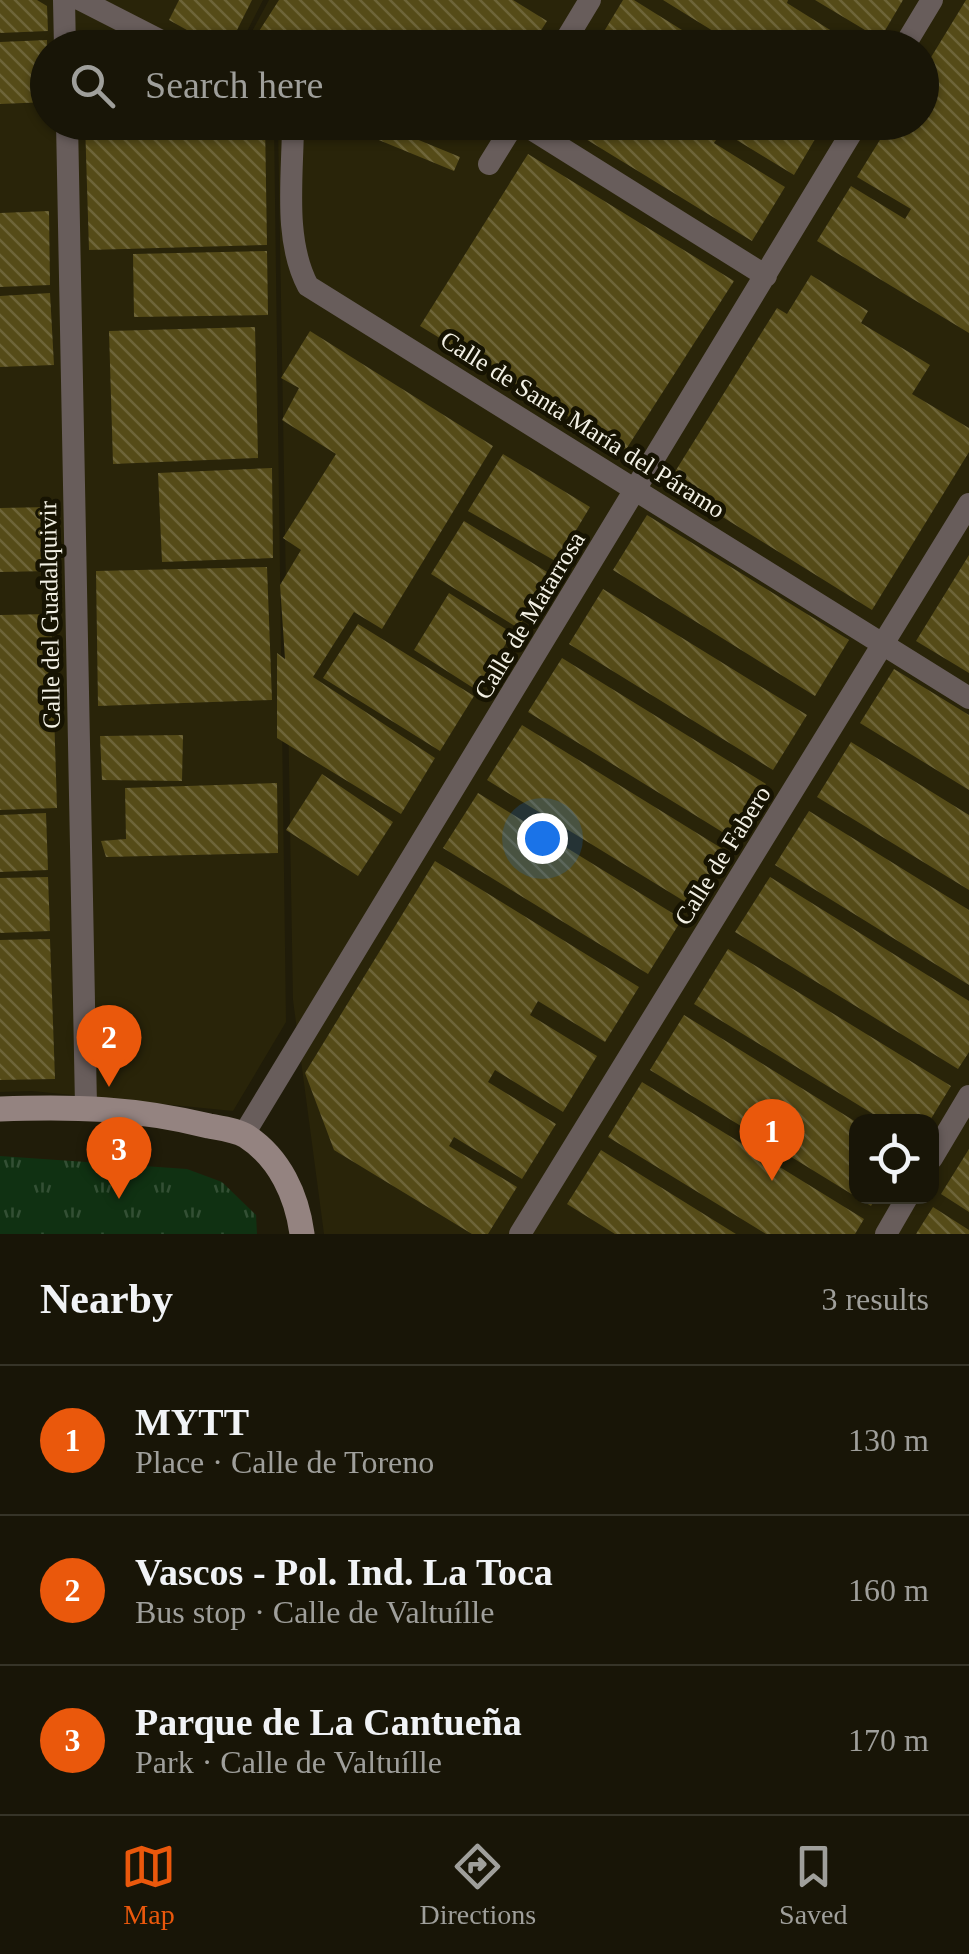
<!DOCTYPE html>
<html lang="en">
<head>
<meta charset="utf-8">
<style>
  body { margin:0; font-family:Georgia,serif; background:#252215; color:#f1f3f6 }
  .controls { position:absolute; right:30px; bottom:30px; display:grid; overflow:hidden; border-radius:20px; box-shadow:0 2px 8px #0004 }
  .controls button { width:90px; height:90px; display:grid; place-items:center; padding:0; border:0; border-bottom:2px solid #363428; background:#181507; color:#f1f3f6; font:50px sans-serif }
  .you { position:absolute; left:542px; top:838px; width:35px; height:35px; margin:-25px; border:8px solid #fff; border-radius:50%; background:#1a73e8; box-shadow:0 0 0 15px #1a73e833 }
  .badge { display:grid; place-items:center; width:65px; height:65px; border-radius:50%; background:#ea580c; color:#fff; font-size:32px; font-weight:700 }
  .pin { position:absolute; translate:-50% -82px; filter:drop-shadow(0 2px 5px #0008) }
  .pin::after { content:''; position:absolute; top:52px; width:35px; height:30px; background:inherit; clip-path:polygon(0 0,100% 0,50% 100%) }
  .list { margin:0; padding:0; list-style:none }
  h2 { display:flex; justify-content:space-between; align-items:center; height:130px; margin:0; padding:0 40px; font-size:42px }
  h2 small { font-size:32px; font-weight:400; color:#9f9f9b }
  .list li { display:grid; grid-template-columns:65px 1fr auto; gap:30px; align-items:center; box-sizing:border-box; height:150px; padding:0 40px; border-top:2px solid #363428 }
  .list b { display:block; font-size:38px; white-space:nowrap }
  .list p { margin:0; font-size:32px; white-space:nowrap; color:#9f9f9b }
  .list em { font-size:32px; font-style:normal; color:#9f9f9b }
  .icon { flex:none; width:55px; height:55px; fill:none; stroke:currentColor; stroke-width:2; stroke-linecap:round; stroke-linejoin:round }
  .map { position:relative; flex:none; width:969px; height:1234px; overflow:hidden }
  .search { position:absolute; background:#181507; box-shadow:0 2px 8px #0004; left:30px; right:30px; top:30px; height:110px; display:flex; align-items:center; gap:25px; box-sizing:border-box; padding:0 35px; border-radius:55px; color:#9f9f9b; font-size:38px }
  .sheet { height:580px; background:#181507 }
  nav { display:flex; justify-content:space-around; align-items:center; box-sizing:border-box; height:140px; border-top:2px solid #363428; background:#181507; font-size:28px; color:#9f9f9b }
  nav a { display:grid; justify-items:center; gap:5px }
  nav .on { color:#ea580c }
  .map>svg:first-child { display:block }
</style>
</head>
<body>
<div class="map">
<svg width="969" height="1234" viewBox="0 0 969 1234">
  <defs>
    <pattern id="park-tufts" width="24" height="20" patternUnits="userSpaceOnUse" patternTransform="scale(2.5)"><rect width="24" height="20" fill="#103112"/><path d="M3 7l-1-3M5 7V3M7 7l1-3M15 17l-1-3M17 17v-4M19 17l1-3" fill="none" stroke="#334f34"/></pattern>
    <pattern id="building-back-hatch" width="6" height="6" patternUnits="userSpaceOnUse" patternTransform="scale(2.5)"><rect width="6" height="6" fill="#554b18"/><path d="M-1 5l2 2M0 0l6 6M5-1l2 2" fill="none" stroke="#6e6539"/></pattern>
  </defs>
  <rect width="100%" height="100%" fill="#201c09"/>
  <!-- built -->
  <path fill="#292409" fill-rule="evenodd" d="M 0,0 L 263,0 L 239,47 L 48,48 L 48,122 L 274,123 L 286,1022 L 233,1111 L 32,1091 L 0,1092 Z
    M 269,0 L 969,0 L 969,1234 L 324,1234 L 293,1000 L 278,123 L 922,122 L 922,48 L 243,48 ZM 856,1122 L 932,1122 L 932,1196 L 856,1196 Z"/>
  <!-- park -->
  <path fill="url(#park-tufts)" d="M 0,1156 L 187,1169 L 222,1182 L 256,1215 L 257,1234 L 0,1234 Z"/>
  <!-- building -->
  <path fill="url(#building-back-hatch)" d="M 0,0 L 37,0 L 47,6 L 48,31 L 0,33 Z
    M 179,0 L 252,0 L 228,48 L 219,48 L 169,20 Z
    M 279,0 L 513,0 L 547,21 L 530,48 L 348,48 L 332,38 L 327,48 L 268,48 L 254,39 Z
    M 623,0 L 634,0 L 706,45 L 713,31 L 663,0 L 788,0 L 787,3 L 859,48 L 594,48 Z
    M 815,0 L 903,0 L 880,39 Z
    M 966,0 L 969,0 L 969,333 L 817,241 L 851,186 L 905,219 L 911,209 L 857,177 L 891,122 L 922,122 L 922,72 Z
    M 119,32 L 146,48 L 112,48 Z
    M 47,40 L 48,102 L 0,104 L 0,42 Z
    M 85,122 L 265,122 L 267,245 L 89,250 Z
    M 335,122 L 375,122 L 460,157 L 454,171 Z
    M 558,122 L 825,122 L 794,175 L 722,131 L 714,143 L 785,187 L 752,241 Z
    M 528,154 L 734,281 L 625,451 L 420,326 Z
    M 49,211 L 50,285 L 0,287 L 0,213 Z
    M 267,251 L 268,315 L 134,317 L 133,254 Z
    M 811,275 L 868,311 L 861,323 L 930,365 L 912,394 L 969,428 L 969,452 L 872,610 L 668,483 L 777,308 L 787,314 Z
    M 50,293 L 54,365 L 0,367 L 0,296 Z
    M 255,327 L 258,458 L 113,464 L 109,331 Z
    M 310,331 L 493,446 L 382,629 L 354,612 L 313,677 L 435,758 L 401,814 L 277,738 L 277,653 L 285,659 L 280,585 L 301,550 L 283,538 L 336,454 L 282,420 L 299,388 L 281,378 Z
    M 503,454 L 590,507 L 557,562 L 468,511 Z
    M 272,468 L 273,558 L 162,562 L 158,473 Z
    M 50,507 L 50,571 L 0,572 L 0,508 Z
    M 647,515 L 849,640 L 815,696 L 613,570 Z
    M 464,521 L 552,575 L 518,628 L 431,574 Z
    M 969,555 L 969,673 L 916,641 Z
    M 267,567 L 272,700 L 98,706 L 96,571 Z
    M 603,589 L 807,715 L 773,770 L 569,644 Z
    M 449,593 L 512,633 L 478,691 L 414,650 Z
    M 51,614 L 57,808 L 0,810 L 0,615 Z
    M 358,624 L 474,696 L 440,751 L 323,678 Z
    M 562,658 L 766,784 L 732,838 L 528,712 Z
    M 894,669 L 969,715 L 969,790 L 860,723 Z
    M 522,725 L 726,851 L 692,906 L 487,780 Z
    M 183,735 L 182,781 L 102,780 L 100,736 Z
    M 851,742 L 969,815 L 969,890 L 817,797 Z
    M 322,774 L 393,822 L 358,876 L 286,830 Z
    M 277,783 L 278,853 L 106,857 L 101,841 L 126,839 L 125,788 Z
    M 478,793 L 682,919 L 648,974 L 443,848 Z
    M 809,811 L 969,910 L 969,985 L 775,865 Z
    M 46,813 L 48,870 L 0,872 L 0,815 Z
    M 435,861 L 639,987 L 605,1042 L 538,1001 L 530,1015 L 597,1056 L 563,1112 L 495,1070 L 488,1082 L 556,1124 L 522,1179 L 454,1137 L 449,1146 L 517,1187 L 488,1234 L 472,1234 L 334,1150 L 305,1073 Z
    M 48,877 L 50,931 L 0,933 L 0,878 Z
    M 770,877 L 969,1001 L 969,1052 L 958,1069 L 735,932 Z
    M 50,939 L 55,1079 L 0,1080 L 0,940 Z
    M 728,949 L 951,1086 L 929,1122 L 886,1122 L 694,1004 Z
    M 684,1015 L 856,1122 L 856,1196 L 877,1196 L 871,1206 L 650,1070 Z
    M 642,1082 L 864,1219 L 855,1234 L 766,1234 L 608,1137 Z
    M 969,1149 L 969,1212 L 941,1194 Z
    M 601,1150 L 715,1221 L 736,1234 L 615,1234 L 567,1204 Z
    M 933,1207 L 969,1230 L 969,1234 L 916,1234 Z"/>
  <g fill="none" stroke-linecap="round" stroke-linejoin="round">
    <!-- street -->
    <path stroke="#685d5b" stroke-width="22" d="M 64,0 L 65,48
      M 81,0 L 175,48
      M 561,48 L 590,0
      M 903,48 L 932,0
      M 67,122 L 86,1106
      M 293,122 C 293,175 283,239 308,286 L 969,698
      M 520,122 L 766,276
      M 489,164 L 515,122
      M 244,1134 L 858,122
      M 932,1158 L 969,1096
      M 520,1234 L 969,504
      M 886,1234 L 908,1196"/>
    <!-- secondary -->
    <path stroke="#948380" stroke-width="25" d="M 0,1109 C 74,1106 136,1108 209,1126 C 220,1128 236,1130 246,1136 C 280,1158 297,1196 302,1234"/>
  </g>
  <g text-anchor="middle" stroke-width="9" stroke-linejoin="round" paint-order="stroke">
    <!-- street labels -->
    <g font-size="25" fill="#f3f1e5" stroke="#161302">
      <text transform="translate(583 424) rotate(32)" y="9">Calle de Santa María del Páramo</text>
      <text transform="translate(49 615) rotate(-91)" y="9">Calle del Guadalquivir</text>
      <text transform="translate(529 615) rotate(-59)" y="9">Calle de Matarrosa</text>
      <text transform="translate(722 855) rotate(-58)" y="9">Calle de Fabero</text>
    </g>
  </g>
</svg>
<div class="controls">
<button><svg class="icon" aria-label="locate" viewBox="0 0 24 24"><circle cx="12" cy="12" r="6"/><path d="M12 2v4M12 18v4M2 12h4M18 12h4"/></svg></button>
</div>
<div class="you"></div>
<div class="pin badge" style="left:772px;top:1181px">1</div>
<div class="pin badge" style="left:109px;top:1087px">2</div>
<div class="pin badge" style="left:119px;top:1199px">3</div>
<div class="search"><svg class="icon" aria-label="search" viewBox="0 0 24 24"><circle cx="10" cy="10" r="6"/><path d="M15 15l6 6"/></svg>Search here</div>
</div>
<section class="sheet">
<h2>Nearby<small>3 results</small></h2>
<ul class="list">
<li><span class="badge">1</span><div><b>MYTT</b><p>Place · Calle de Toreno</p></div><em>130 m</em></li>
<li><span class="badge">2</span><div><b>Vascos - Pol. Ind. La Toca</b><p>Bus stop · Calle de Valtuílle</p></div><em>160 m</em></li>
<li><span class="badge">3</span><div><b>Parque de La Cantueña</b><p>Park · Calle de Valtuílle</p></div><em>170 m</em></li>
</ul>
</section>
<nav>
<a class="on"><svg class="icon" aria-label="map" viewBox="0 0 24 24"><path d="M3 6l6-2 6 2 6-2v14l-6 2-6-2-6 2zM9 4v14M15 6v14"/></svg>Map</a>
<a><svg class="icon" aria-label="directions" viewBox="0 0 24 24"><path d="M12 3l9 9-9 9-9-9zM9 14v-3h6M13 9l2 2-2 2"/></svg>Directions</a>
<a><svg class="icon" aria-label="saved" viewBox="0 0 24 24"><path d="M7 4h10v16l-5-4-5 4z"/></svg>Saved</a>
</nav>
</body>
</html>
